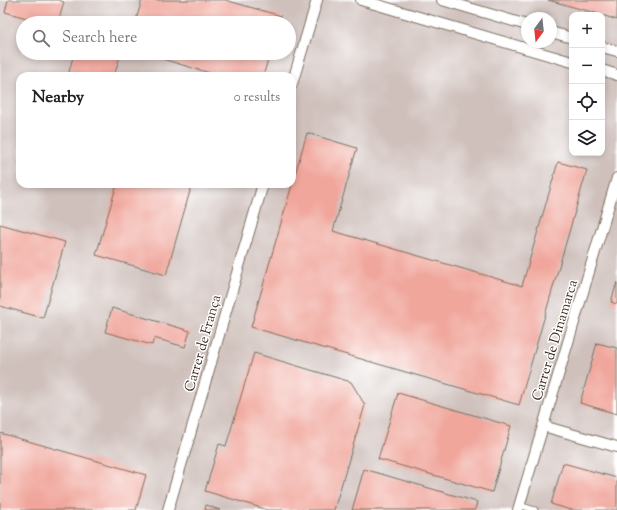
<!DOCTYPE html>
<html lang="en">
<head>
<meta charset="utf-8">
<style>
  body { margin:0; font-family:"Sorts Mill Goudy",serif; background:#f6f6f6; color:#202124 }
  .controls { position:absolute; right:12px; top:12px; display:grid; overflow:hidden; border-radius:8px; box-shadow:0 2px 6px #0003 }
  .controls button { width:36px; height:36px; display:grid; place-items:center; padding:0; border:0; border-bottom:1px solid #e0e0e0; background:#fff; color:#202124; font:20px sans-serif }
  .compass { position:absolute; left:521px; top:12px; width:36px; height:36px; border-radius:50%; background:#fff; box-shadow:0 2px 6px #0003; rotate:195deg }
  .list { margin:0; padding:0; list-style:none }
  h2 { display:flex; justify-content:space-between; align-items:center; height:52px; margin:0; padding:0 16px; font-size:17px }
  h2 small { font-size:13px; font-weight:400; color:#757577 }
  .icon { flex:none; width:22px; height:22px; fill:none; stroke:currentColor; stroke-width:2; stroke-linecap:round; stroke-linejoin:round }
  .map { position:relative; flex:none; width:617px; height:510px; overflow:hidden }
  .search { position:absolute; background:#fff; box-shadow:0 2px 6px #0003; left:16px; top:16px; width:280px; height:44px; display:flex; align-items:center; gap:10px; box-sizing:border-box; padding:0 14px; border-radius:22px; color:#757577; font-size:15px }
  .panel { position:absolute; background:#fff; box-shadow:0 2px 6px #0003; left:16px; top:72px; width:280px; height:116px; border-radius:12px }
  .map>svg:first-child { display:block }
</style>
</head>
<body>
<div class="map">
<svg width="617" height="510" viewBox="0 0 617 510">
  <rect width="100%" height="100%" fill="#fff"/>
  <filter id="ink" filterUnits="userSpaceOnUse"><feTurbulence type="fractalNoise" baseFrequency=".025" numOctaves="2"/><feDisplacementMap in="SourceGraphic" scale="8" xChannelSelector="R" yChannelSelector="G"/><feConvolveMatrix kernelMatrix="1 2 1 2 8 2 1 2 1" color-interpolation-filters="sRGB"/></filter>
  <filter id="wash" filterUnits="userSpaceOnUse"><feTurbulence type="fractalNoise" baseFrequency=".012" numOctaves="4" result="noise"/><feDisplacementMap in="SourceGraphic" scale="16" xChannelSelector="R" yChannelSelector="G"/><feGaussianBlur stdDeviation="0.9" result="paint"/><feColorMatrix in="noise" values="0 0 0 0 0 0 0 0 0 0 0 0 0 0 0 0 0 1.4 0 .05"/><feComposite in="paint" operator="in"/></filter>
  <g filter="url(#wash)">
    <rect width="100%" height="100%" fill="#f6eedd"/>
    <!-- industrial -->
    <path fill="#cfc0bb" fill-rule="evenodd" d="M 0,0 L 617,0 L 617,510 L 0,510 ZM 572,15 L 602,15 L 602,153 L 572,153 ZM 527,18 L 551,18 L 551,42 L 527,42 ZM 23,23 L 289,23 L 289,53 L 23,53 ZM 20,76 L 292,76 L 292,184 L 20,184 Z"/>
    <g id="blocks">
      <!-- building -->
      <path fill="#f0a69b" d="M 8,0 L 58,0 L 64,2 L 58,23 L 45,23 L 5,12 Z
        M 142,0 L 225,0 L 281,16 L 279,23 L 135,23 Z
        M 548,0 L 617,0 L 617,20 L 602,15 Z
        M 74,53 L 121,53 L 114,76 L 68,76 Z
        M 142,53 L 270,53 L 263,76 L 220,76 Z
        M 307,133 L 357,148 L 333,231 L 522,286 L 558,162 L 587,170 L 519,405 L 251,327 Z
        M 117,184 L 192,184 L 166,275 L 96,255 Z
        M 0,224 L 65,242 L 43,318 L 0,306 Z
        M 617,282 L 617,304 L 611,302 Z
        M 112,308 L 190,331 L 185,347 L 154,338 L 152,345 L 105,332 Z
        M 597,343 L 617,348 L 617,414 L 580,403 Z
        M 254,353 L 351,382 L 365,405 L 334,510 L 268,510 L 205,491 L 219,444 L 226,446 Z
        M 398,393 L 511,426 L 492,492 L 378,459 Z
        M 0,433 L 146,475 L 136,510 L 0,510 Z
        M 563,463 L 617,478 L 617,510 L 571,510 L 551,504 Z
        M 364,469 L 477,502 L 475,510 L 352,510 Z
        M 206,505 L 220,510 L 205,510 Z"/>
    </g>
  </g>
  <g filter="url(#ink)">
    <use href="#blocks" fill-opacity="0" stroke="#7c6f61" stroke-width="1"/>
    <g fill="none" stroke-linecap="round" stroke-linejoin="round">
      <defs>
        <path id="service" d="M 519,505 L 535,510"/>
        <path id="minor" d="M 361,0 L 572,62
          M 442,0 L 527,25
          M 551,32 L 572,38
          M 602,47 L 617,51
          M 602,70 L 617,75
          M 292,84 L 317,0
          M 543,426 L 617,447
          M 168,510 L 263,184
          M 518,510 L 617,178"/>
      </defs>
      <!-- service casing -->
      <use href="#service" stroke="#7c6f61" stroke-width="7"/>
      <!-- minor casing -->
      <use href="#minor" stroke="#7c6f61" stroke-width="12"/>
      <!-- service -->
      <use href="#service" stroke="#fff" stroke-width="5"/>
      <!-- minor -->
      <use href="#minor" stroke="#fff" stroke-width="10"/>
    </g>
  </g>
  <g text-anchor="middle" stroke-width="3" stroke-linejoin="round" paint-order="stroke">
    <!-- street labels -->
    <g font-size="14" fill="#3b2a1e" stroke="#fff">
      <text transform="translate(554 340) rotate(-73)" y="5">Carrer de Dinamarca</text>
      <text transform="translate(202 343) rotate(-74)" y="5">Carrer de França</text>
    </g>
  </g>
</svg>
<div class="controls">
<button>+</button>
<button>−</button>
<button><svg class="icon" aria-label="locate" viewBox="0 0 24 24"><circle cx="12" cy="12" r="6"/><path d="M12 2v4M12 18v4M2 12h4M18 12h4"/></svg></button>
<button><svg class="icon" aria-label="layers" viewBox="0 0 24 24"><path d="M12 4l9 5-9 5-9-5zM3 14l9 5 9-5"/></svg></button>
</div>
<svg class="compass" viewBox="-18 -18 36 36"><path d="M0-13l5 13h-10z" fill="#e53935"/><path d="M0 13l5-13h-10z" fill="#757577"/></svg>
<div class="search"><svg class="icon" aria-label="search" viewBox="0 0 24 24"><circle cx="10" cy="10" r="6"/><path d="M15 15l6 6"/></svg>Search here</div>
<section class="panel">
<h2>Nearby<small>0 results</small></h2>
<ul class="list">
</ul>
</section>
</div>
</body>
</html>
